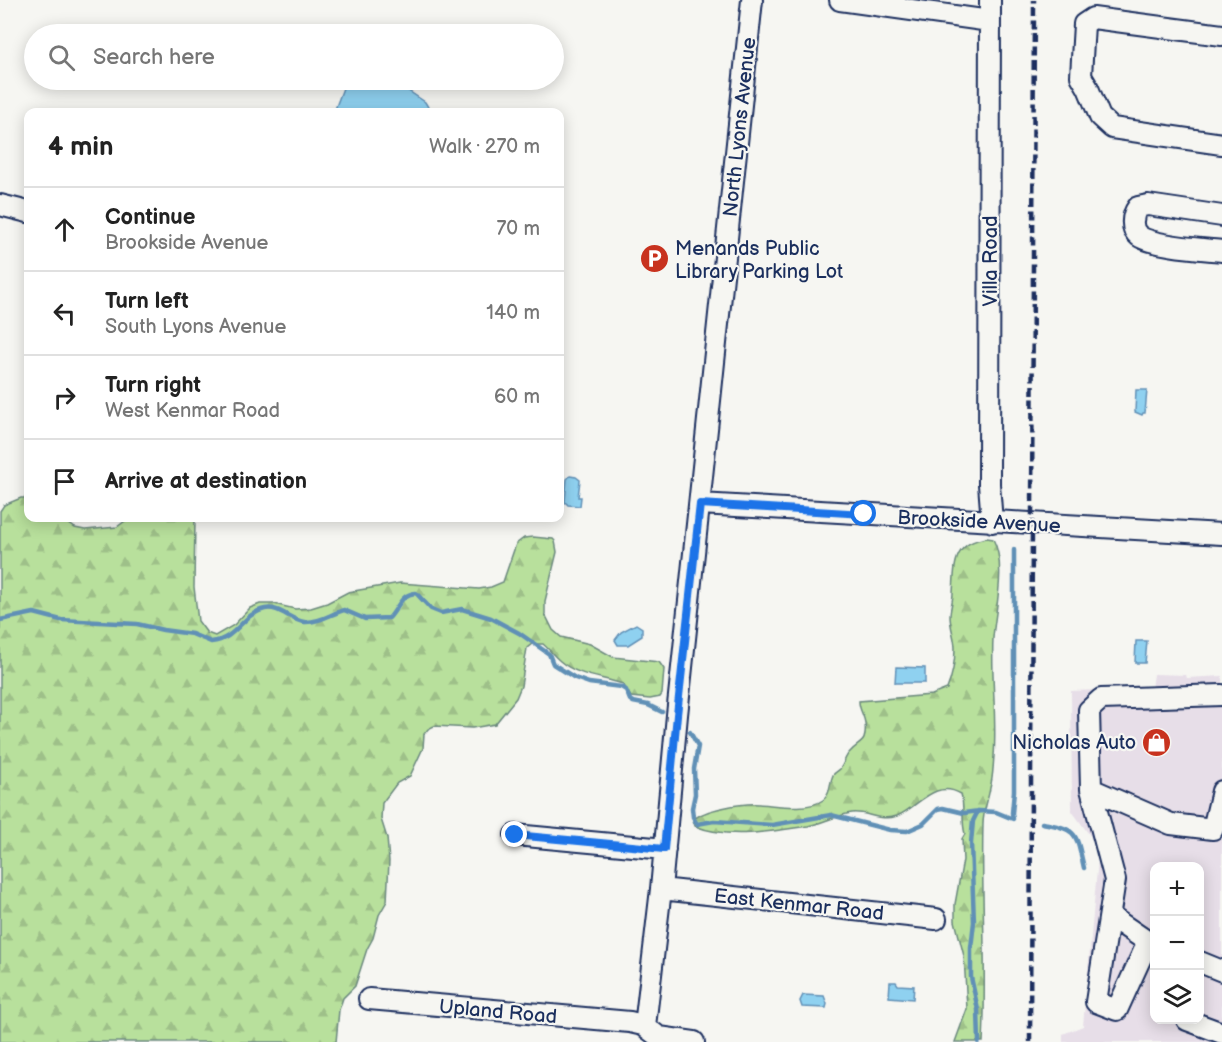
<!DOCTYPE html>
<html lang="en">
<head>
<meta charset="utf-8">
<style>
  body { margin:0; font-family:"Balsamiq Sans",sans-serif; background:#f6f6f6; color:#222 }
  .controls { position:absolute; right:18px; bottom:18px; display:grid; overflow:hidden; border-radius:12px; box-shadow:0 3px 15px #0003 }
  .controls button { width:54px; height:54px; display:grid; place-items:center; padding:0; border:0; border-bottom:2px solid #e0e0e0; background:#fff; color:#222; font:30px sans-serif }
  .stop { position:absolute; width:18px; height:18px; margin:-14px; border:4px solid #1a73e8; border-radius:50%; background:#fff }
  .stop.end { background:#1a73e8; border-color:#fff; box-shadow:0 2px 6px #0008 }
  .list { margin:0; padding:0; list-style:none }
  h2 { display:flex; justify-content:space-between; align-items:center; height:78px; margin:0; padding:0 24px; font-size:26px }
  h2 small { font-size:20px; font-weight:400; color:#767676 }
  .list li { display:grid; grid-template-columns:39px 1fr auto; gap:18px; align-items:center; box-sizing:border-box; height:84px; padding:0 24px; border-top:2px solid #e0e0e0 }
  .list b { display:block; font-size:22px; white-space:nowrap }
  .list p { margin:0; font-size:20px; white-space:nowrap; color:#767676 }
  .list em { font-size:20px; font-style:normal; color:#767676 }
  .icon { flex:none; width:33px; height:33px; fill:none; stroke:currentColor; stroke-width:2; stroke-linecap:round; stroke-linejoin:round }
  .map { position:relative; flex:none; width:1222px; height:1042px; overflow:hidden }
  .search { position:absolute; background:#fff; box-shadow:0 3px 15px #0003; left:24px; top:24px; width:540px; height:66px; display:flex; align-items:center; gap:15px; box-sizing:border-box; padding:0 21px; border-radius:33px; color:#767676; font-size:22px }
  .panel { position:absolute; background:#fff; box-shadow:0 3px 15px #0003; left:24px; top:108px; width:540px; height:414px; border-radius:12px }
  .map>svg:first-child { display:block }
</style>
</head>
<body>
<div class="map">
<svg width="1222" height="1042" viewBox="0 0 1222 1042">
  <defs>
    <pattern id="forest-firs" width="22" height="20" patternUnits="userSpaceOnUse" patternTransform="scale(1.5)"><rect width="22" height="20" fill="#b8e09c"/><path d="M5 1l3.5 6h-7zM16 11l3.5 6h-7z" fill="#9ec089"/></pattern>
  </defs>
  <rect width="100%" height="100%" fill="#f6f6f2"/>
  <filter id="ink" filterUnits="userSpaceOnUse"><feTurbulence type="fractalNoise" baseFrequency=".0167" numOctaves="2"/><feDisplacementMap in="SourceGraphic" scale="12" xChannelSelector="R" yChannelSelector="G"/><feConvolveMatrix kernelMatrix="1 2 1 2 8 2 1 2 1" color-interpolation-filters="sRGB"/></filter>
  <g filter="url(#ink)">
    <!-- built -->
    <path fill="#e7dee8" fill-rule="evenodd" d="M 1154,674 L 1186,675 L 1187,678 L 1222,676 L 1222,1042 L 1063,1042 L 1063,1034 L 1083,1026 L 1099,848 L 1072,811 L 1071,691 L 1152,688 ZM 1154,866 L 1200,866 L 1200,1020 L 1154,1020 Z"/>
    <!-- forest -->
    <path fill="url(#forest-firs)" stroke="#6a887d" stroke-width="1.5" d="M 21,498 L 28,498 L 28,518 L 61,518 L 75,528 L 85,530 L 117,527 L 129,518 L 195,518 L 194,587 L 198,621 L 207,633 L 215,636 L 234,625 L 250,608 L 260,604 L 274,604 L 295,609 L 311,608 L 327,603 L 348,592 L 400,583 L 479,589 L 491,587 L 503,582 L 516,544 L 524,538 L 533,537 L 553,539 L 555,541 L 557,552 L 545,601 L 545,614 L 553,630 L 561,637 L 590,644 L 613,657 L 659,662 L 664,669 L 662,694 L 660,697 L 650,699 L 631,697 L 623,684 C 602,677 577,676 560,661 C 554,656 549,649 543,644 L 532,644 L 527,648 L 521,686 L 516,698 L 495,724 L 472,728 L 434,726 L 428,729 L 424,734 L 423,748 L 410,776 L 397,783 L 382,803 L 381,819 L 387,838 L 389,861 L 387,901 L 379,915 L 373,938 L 367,949 L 355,986 L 343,998 L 339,1010 L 336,1042 L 0,1042 L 0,511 L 4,505 Z
      M 987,538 L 993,539 C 1007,565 995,610 993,638 C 991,678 997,717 994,756 C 993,767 993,778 990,788 C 988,800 983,812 983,824 C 981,896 987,969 983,1042 L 955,1042 L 967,1009 L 964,956 L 955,921 L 955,904 L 963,860 L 962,839 L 965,834 C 961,821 965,807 961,794 C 934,778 918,808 897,816 C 880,822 866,811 852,813 C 837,815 823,823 808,826 C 773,831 729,840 695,826 L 693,820 C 704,809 743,803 759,804 C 776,805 808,811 823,800 C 831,794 829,784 833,775 C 835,772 838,771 840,769 C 844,764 845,757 849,753 C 860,740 867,746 865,723 C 864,715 859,710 859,701 L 932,695 L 947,689 C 952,677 955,662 955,648 C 955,638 950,627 950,616 C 950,609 953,601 953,593 C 955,565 952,543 987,538 Z"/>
    <!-- water -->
    <path fill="#8fd1f0" stroke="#6190b6" stroke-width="1.5" d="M 346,80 L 392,80 L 425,102 L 431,112 L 334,112 Z
      M 1136,390 L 1147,390 L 1145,413 L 1143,413 L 1142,415 L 1135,412 Z
      M 570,476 L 576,477 L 580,480 L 578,497 L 581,497 L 580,506 L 568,505 L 565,502 L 567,479 Z
      M 636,624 L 642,628 L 642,636 L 628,645 L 618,645 L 615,640 L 621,632 Z
      M 1136,641 L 1147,641 L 1145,663 L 1135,663 Z
      M 896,667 L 925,668 L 925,683 L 895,683 Z
      M 890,982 L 896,982 L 898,985 L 914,986 L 913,999 L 889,997 Z
      M 803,995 L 824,996 L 827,1004 L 826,1008 L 802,1007 L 800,1001 Z"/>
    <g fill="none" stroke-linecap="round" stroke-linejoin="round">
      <!-- stream -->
      <path stroke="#6190b6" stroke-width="4.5" d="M 0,620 L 34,613 L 61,620 L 137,624 L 163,630 L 192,634 L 211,642 C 238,639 241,614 265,609 C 279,606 290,620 304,622 C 318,623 331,614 344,610 L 365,619 L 389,618 C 398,609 400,594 416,593 L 431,609 L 441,613 L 462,609 L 491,618 L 519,633 L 549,654 L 553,664 L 575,678 L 589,683 L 621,687 L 626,690 L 630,700 L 633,702 L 648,705 L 662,712
        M 690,732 L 698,746 L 694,769 L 695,794 L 692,808 L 693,817 L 697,824 L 714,821 L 772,825 L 831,815 L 890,830 L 907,831 L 923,824 L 938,809 L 943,808 L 964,813 L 979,811 L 996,812 L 1013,819 L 1012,813 L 1014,791 L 1014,550
        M 978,811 L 973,821 L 971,843 L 974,922 L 971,948 L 971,977 L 978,1010 L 979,1042
        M 1042,823 C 1079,829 1076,834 1084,868"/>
      <defs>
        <path id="minor" d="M 840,0 L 990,21
          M 990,0 L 989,484 L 992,522
          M 1222,35 L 1093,18 L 1084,24 L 1081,76 L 1088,88 L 1100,117 L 1112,128 L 1222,144
          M 0,205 L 28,212
          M 1222,216 L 1148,205 L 1138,207 C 1132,215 1130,229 1139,236 C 1153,246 1203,249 1222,251
          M 700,504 L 1222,534
          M 1222,695 L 1101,699 L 1089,710 L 1091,789 L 1171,824 L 1213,829 L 1222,791
          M 1091,789 L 1115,880 L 1096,1002 L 1117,1010 L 1148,942 L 1154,945
          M 515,835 L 665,849
          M 661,889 L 936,919
          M 1110,916 L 1148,942
          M 1200,962 L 1222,971
          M 369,999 L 630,1022 L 643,1025 L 659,1037 L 694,1042
          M 1187,1020 L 1222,1033
          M 645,1026 L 661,889 L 677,715 L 752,0"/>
      </defs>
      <!-- minor casing -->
      <use href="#minor" stroke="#1b2f5e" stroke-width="24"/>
      <!-- minor -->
      <use href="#minor" stroke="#f6f6f2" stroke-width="20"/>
      <!-- rail -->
      <path stroke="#1b2f5e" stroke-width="4.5" stroke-dasharray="9 4.5" stroke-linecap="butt" d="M 1030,1042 L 1034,0"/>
    </g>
  </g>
  <g fill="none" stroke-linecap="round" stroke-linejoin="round" filter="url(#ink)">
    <!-- route -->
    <path stroke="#1a73e8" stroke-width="8" d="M 515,835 L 664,849 L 677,715 L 700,504 L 864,514"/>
  </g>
  <!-- icons -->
  <defs>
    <symbol id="parking-disc" viewBox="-11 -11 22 22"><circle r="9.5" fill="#c8321e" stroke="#f6f6f2"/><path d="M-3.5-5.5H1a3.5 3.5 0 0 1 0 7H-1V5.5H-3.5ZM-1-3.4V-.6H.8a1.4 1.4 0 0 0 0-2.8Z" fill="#fff"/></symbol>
    <symbol id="shop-disc" viewBox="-11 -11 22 22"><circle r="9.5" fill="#c8321e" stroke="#f6f6f2"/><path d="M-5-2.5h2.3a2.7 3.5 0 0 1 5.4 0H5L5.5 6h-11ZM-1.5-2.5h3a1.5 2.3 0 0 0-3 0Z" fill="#fff"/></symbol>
  </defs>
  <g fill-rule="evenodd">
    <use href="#parking-disc" x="638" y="242" width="33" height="33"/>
    <use href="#shop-disc" x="1140" y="726" width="33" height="33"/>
  </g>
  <g text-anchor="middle" stroke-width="4.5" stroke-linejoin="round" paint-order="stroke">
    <!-- street labels -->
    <g font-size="20" fill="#1b2f5e" stroke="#f6f6f2">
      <text transform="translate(739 127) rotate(-84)" y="7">North Lyons Avenue</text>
      <text transform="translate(990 261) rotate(-90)" y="7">Villa Road</text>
      <text transform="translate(979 521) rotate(3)" y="7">Brookside Avenue</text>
      <text transform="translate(799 904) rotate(6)" y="7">East Kenmar Road</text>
      <text transform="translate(498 1011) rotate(5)" y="7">Upland Road</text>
    </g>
    <!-- poi labels -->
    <g font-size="20" fill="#1b2f5e" stroke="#f6f6f2" text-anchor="start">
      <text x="675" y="255">Menands Public<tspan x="675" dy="23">Library Parking Lot</tspan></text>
      <text x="1136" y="749" text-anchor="end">Nicholas Auto</text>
    </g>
  </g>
</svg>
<div class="controls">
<button>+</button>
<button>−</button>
<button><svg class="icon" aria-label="layers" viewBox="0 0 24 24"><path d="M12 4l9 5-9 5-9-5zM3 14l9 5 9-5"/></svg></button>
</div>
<div class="stop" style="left:864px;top:514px"></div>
<div class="stop end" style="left:515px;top:835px"></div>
<div class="search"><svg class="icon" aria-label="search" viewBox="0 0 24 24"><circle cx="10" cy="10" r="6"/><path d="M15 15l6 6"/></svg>Search here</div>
<section class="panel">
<h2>4 min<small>Walk · 270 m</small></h2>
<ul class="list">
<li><svg class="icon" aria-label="ahead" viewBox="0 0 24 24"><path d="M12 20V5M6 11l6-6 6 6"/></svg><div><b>Continue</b><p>Brookside Avenue</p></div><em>70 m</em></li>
<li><svg class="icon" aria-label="left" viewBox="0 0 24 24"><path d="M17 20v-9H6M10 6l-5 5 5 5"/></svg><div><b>Turn left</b><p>South Lyons Avenue</p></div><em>140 m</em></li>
<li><svg class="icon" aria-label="right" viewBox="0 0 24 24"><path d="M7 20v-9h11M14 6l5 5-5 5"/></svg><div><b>Turn right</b><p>West Kenmar Road</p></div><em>60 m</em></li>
<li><svg class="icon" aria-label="arrive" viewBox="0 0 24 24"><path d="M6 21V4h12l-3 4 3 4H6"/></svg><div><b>Arrive at destination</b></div></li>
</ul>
</section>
</div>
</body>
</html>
